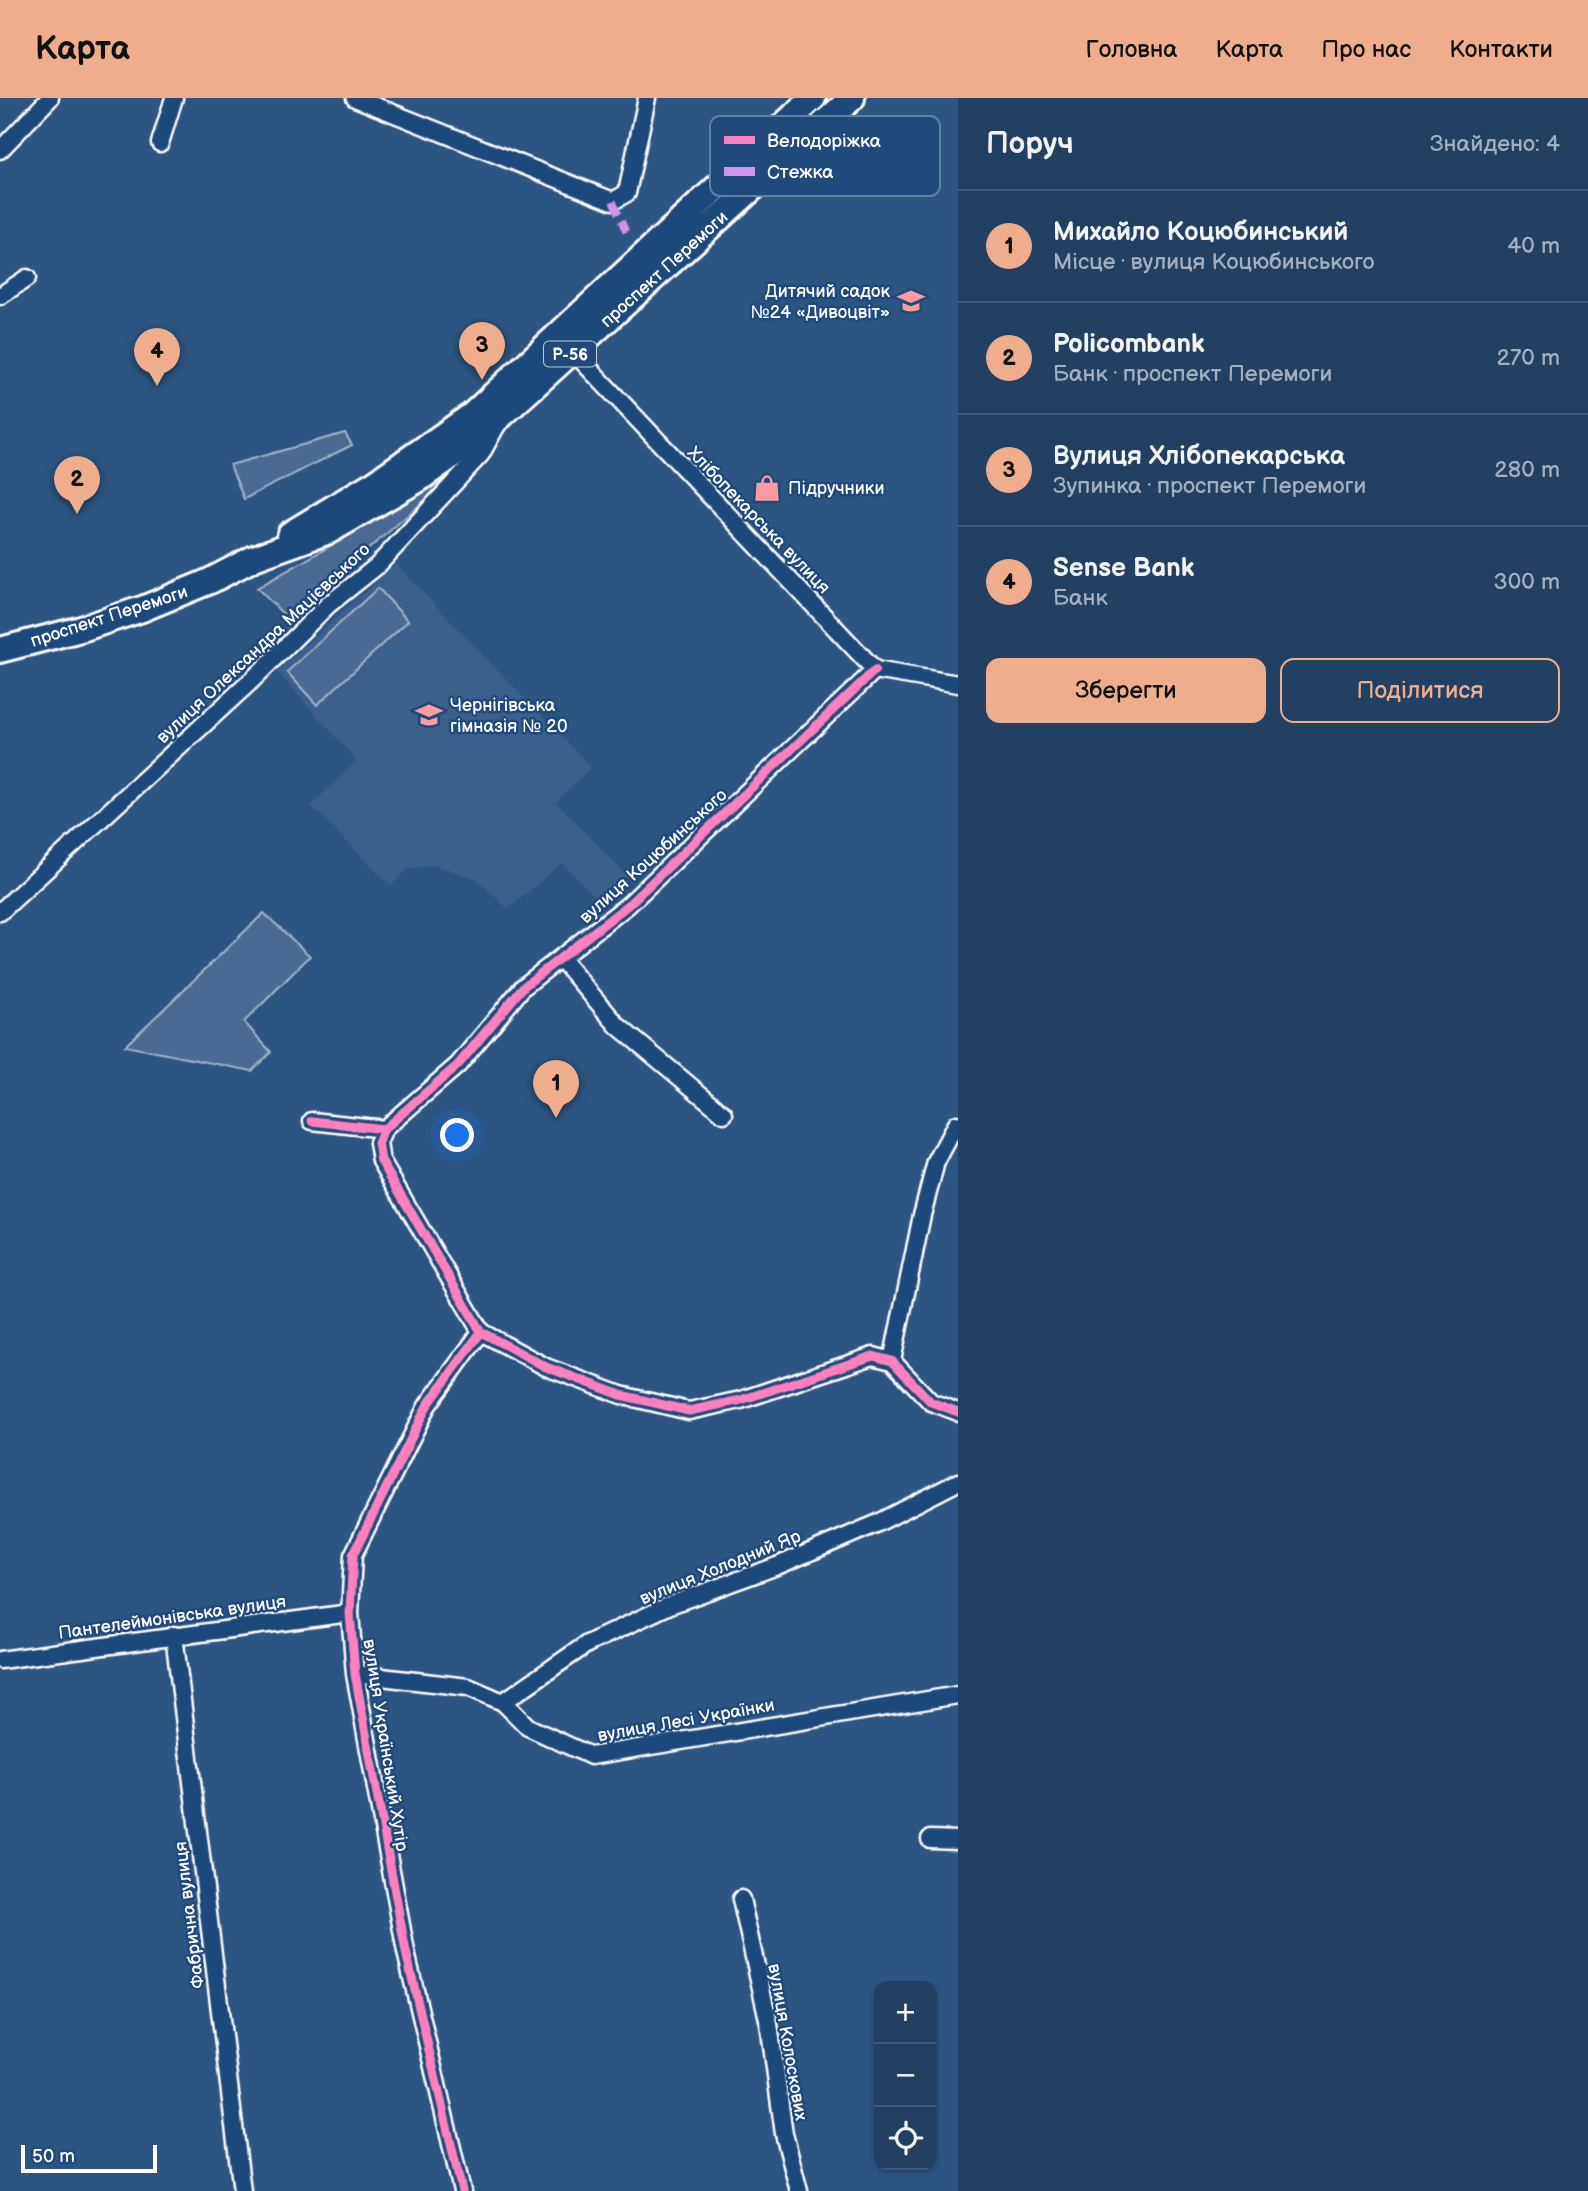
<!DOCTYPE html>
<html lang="uk">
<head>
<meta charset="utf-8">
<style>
  body { margin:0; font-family:"Balsamiq Sans",sans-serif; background:#294768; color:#f1f3f6 }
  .controls { position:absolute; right:21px; bottom:21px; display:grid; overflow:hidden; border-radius:14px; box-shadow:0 2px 5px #0004 }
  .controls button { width:63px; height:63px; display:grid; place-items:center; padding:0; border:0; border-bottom:2px solid #3e5977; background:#214062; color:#f1f3f6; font:35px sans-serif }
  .scale { position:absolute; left:21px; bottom:18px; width:136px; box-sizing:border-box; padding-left:7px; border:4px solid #fff; border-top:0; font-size:19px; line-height:24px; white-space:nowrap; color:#fff; -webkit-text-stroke:5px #1f4a7a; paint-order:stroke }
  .you { position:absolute; left:458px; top:1038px; width:24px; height:24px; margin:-18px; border:5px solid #fff; border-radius:50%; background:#1a73e8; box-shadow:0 0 0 10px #1a73e833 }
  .badge { display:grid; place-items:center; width:46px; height:46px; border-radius:50%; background:#eead8d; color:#111; font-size:23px; font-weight:700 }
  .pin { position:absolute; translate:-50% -58px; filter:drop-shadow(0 2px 4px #0008) }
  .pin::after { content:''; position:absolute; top:37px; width:24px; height:21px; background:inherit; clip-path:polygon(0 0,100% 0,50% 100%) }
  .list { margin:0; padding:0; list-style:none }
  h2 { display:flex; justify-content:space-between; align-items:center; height:91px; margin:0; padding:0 28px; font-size:30px }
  h2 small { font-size:23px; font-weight:400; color:#a2afbe }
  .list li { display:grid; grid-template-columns:46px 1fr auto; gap:21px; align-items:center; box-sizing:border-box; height:112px; padding:0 28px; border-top:2px solid #3e5977 }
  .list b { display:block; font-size:26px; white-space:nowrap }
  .list p { margin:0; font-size:23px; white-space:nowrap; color:#a2afbe }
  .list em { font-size:23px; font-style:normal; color:#a2afbe }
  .actions { display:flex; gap:14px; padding:21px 28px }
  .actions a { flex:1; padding:16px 0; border:2px solid #eead8d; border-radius:14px; text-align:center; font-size:24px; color:#eead8d }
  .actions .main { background:#eead8d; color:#111 }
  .icon { flex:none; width:38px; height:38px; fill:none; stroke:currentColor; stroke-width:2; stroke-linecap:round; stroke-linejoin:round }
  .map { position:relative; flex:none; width:958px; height:2093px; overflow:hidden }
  header { display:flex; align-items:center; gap:42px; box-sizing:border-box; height:98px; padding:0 35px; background:#eead8d; color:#111 }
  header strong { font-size:33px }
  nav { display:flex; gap:38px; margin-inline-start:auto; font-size:24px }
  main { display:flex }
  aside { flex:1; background:#214062 }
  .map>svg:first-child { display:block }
</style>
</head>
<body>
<header>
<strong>Карта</strong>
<nav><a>Головна</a><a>Карта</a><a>Про нас</a><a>Контакти</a></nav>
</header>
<main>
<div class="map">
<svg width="958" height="2093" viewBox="0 0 958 2093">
  <rect width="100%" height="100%" fill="#2c5582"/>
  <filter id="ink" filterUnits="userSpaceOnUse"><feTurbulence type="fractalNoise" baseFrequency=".0143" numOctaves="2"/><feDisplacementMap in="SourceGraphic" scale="14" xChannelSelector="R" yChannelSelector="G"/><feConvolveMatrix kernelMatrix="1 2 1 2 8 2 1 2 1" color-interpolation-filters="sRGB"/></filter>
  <g filter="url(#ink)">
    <!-- built -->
    <path fill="#3b618b" d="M 396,466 L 591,669 L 556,704 L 627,777 L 599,802 L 562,765 L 508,811 L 475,780 L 433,767 L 408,771 L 391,788 L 311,708 L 356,662 L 277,573 Z"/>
    <!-- grass -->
    <path fill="#486b92" stroke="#a4b5c8" stroke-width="2" d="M 345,335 L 352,347 L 244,401 L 230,367 Z
      M 454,377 L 288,521 L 257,490 Z
      M 378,490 L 408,523 L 317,607 L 287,574 Z
      M 264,815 L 310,858 L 244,924 L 271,954 L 252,973 L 125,948 Z"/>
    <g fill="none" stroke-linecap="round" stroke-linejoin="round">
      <defs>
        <path id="minor" d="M 355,0 L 613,103 L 627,95 L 647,0
          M 160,45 L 174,0
          M 0,52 L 50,0
          M 0,198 L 27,180
          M 567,247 L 875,572 L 958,586
          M 0,814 L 251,583 L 328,507 L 377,468 L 481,356 L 497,327
          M 561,861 L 618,928 L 724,1016
          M 312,1023 L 384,1031 L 458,967 L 523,889 L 628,807 L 875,572
          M 384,1031 L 378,1045 L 381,1063 L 481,1234 L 546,1269 L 621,1297 L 689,1313 L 741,1302 L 873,1258 L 892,1263 L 931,1304 L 958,1314
          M 892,1263 L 922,1117 L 936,1064 L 956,1026
          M 174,1537 L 242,2093
          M 0,1562 L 350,1515
          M 355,1576 L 468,1589 L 503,1604 L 528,1629 L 591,1658 L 958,1597
          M 503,1604 L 587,1546 L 670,1507 L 777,1468 L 876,1426 L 958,1384
          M 930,1741 L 958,1742
          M 741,1801 L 769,1926 L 784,2036 L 799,2093
          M 462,2093 L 406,1854 L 355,1576 L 350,1515 L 353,1457 L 427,1308 L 481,1234"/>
        <path id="primary" d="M 290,436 L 376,384 L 472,317 L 813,0
          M 0,552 L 81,531 L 142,511 L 210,483 L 254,460 L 329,433 L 419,381 L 463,350 L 503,316 L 852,0"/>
      </defs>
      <!-- minor casing -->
      <use href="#minor" stroke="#fff" stroke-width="21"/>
      <!-- primary casing -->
      <use href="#primary" stroke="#fff" stroke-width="30"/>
      <!-- minor -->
      <use href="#minor" stroke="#1f4a7a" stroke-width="16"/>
      <!-- primary -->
      <use href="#primary" stroke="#1f4a7a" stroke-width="24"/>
      <!-- quiet -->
      <path stroke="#d193ec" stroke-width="7" stroke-dasharray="14 7" stroke-linecap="butt" d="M 613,103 L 626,134"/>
      <defs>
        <path id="cycleway" d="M 312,1023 L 384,1031 L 458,967 L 523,889 L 628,807 L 875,572
          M 384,1031 L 378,1045 L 381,1063 L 481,1234 L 546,1269 L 621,1297 L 689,1313 L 741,1302 L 873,1258 L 892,1263 L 931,1304 L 958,1314
          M 462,2093 L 406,1854 L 355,1576 L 350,1515 L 353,1457 L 427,1308 L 481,1234"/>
      </defs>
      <!-- cycleway casing -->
      <use href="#cycleway" stroke="#1f4a7a" stroke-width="13"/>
      <!-- cycleway -->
      <use href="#cycleway" stroke="#ff80c0" stroke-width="9"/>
    </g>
  </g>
  <!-- icons -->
  <defs>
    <symbol id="school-bare" viewBox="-9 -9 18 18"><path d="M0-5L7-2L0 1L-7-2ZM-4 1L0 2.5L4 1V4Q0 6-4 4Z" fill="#ff9aa2" stroke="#1f4a7a" stroke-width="2.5" paint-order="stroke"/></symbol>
    <symbol id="shop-bare" viewBox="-9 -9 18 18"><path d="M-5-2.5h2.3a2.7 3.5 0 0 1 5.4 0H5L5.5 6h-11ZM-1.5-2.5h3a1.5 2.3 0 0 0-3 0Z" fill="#ff9aa2" stroke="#1f4a7a" stroke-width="2.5" paint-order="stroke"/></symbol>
  </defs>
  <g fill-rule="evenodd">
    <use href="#school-bare" x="892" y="184" width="38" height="38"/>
    <use href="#shop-bare" x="748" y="371" width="38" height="38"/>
    <use href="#school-bare" x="410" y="598" width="38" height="38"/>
  </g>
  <g text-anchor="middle" stroke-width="5" stroke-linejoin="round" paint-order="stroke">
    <!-- shield labels -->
    <rect fill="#1f4a7a" stroke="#bcc9d7" stroke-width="2" x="544" y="243.5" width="52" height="25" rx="5"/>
    <g font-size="16" font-weight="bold" fill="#fff">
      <text x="570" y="262">Р-56</text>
    </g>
    <!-- street labels -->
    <g font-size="18" fill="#fff" stroke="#1f4a7a">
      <text transform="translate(664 171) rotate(-42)" y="6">проспект Перемоги</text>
      <text transform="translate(759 422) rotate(46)" y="6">Хлібопекарська вулиця</text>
      <text transform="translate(109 518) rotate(-18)" y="6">проспект Перемоги</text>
      <text transform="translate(263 545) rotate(-43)" y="6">вулиця Олександра Мацієвського</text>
      <text transform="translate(653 758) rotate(-42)" y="6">вулиця Коцюбинського</text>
      <text transform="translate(720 1469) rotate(-22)" y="6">вулиця Холодний Яр</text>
      <text transform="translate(172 1519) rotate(-8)" y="6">Пантелеймонівська вулиця</text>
      <text transform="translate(686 1622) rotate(-10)" y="6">вулиця Лесі Українки</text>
      <text transform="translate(386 1647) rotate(81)" y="6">вулиця Український Хутір</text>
      <text transform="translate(189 1817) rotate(-97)" y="6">Фабрична вулиця</text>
      <text transform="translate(788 1944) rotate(80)" y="6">вулиця Колоскових</text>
    </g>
    <!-- poi labels -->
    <g font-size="18" fill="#fff" stroke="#1f4a7a" text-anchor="start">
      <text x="890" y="199" text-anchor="end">Дитячий садок<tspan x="890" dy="21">№24 «Дивоцвіт»</tspan></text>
      <text x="788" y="396">Підручники</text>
      <text x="450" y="613">Чернігівська<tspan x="450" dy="21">гімназія № 20</tspan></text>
    </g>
  </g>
  <!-- legend -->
  <rect x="710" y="18" width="230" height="80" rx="10" fill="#1f4a7a" stroke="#6280a2" stroke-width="2"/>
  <rect x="724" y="38" width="31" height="8" fill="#ff80c0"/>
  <rect x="724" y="69" width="31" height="9" fill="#d193ec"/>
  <g font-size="19" fill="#fff">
    <text x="767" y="49">Велодоріжка</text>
    <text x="767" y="80">Стежка</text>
  </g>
</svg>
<div class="controls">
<button>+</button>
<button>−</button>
<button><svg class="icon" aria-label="locate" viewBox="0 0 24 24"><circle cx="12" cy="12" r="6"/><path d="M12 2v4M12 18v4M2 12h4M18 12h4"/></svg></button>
</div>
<div class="scale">50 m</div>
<div class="you"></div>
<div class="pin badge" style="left:556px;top:1020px">1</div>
<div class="pin badge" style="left:77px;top:416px">2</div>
<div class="pin badge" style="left:482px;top:282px">3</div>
<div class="pin badge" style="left:157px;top:288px">4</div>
</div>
<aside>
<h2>Поруч<small>Знайдено: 4</small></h2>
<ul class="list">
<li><span class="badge">1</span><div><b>Михайло Коцюбинський</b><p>Місце · вулиця Коцюбинського</p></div><em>40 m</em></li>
<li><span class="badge">2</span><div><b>Policombank</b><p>Банк · проспект Перемоги</p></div><em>270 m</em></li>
<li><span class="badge">3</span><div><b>Вулиця Хлібопекарська</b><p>Зупинка · проспект Перемоги</p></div><em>280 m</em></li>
<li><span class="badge">4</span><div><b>Sense Bank</b><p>Банк</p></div><em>300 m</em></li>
</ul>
<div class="actions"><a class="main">Зберегти</a><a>Поділитися</a></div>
</aside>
</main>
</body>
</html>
